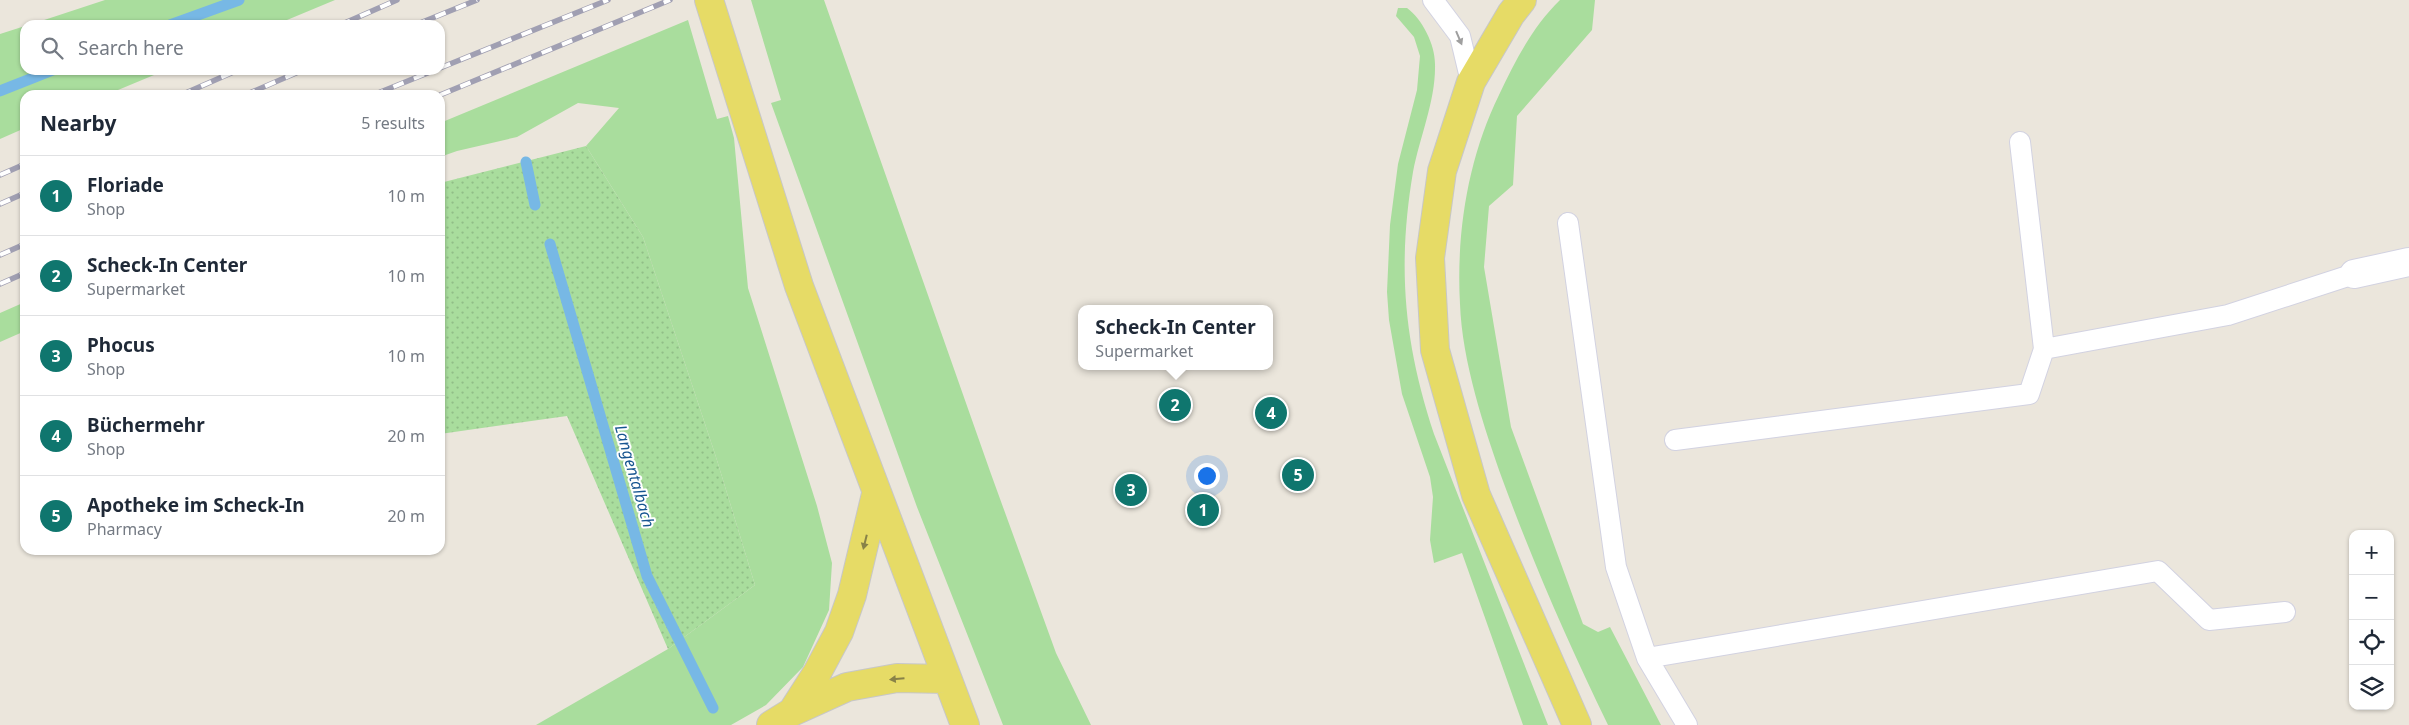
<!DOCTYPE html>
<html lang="en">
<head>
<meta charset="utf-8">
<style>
  body { margin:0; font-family:"Noto Sans",sans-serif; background:#f6f6f7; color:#1f2937 }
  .controls { position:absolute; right:15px; bottom:15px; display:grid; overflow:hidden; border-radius:10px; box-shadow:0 1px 4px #0004 }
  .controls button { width:45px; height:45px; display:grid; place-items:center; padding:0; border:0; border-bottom:1px solid #e0e1e3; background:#fff; color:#1f2937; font:25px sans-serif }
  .you { position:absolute; left:1206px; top:475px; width:18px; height:18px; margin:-12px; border:4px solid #fff; border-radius:50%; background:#1a73e8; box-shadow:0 0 0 8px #1a73e833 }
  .badge { display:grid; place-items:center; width:32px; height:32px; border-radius:50%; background:#0f766e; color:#fff; font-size:16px; font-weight:700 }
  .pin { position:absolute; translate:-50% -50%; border:2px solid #fff; box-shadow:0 1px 5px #0006 }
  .popup { position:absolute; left:1078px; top:305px; width:195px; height:65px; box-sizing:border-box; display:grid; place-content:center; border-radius:10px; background:#fff; filter:drop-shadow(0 1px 4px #0005); font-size:16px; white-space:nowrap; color:#747a83 }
  .popup b { font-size:19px; color:#1f2937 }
  .popup::after { content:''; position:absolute; left:50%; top:100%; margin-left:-10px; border:10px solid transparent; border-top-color:#fff }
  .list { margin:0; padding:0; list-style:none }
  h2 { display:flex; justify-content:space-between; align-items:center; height:65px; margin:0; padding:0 20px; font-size:21px }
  h2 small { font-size:16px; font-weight:400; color:#747a83 }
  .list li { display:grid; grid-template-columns:32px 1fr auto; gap:15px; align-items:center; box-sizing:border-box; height:80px; padding:0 20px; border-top:1px solid #e0e1e3 }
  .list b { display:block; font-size:19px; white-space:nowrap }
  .list p { margin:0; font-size:16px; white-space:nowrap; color:#747a83 }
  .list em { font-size:16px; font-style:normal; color:#747a83 }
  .icon { flex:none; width:28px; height:28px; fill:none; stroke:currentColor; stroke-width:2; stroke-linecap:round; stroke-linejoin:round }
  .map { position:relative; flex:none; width:2409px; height:725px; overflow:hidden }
  .search { position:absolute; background:#fff; box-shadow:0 1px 4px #0004; left:20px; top:20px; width:425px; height:55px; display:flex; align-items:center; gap:12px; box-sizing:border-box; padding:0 18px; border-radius:15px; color:#747a83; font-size:19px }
  .panel { position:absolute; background:#fff; box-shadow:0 1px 4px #0004; left:20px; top:90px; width:425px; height:465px; border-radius:15px }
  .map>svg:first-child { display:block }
</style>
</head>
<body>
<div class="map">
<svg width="2409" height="725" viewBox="0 0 2409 725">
  <defs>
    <pattern id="garden-dots" width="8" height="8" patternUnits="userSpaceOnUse" patternTransform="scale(1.25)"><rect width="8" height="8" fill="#a9dd9d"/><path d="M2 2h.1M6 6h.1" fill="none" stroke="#91be87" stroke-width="1.8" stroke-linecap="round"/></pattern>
  </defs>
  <rect width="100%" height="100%" fill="#ebe6dc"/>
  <!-- grass -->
  <path fill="#a9dd9d" d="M 105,0 L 335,0 L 275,25 L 29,25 Z
    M 751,0 L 824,0 L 991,474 L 1056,653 L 1091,725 L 1003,725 L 917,507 L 771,103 L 781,100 Z
    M 1560,0 L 1595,0 L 1592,30 L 1517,116 L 1513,185 L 1489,206 L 1484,267 L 1511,427 L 1583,624 L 1598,632 L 1610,627 L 1661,725 L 1608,725 C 1569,645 1534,565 1503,481 C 1484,428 1462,361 1460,304 C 1456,233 1468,158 1499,95 C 1515,61 1533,26 1560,0 Z
    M 1398,8 L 1407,8 C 1422,19 1435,44 1435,64 C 1436,100 1420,136 1413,172 C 1397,267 1404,343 1434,434 L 1548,725 L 1523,725 L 1462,553 L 1434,563 L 1430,540 L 1433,497 L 1430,477 L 1402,394 L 1389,320 L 1387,292 L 1390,225 L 1398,164 L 1417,90 L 1420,56 L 1414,37 L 1396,16 Z
    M 688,20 L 717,119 L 728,116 L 734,138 L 748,288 L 817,506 L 832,563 L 829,610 L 803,667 L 766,705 L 731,725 L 536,725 L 668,649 L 755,585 L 716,457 L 643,237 L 586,146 L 619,108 L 578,103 L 517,137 L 457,151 L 440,157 L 440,123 Z
    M 25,26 L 25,70 L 166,70 L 106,95 L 25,95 L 25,128 L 0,139 L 0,34 Z
    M 25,302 L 25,331 L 0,342 L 0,313 Z"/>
  <!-- garden -->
  <path fill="url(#garden-dots)" d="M 586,146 L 643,237 L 716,457 L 755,585 L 668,649 L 567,416 L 440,434 L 440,183 Z"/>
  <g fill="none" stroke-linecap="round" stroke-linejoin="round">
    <!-- stream -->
    <path stroke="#77b8e5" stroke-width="11" d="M 170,25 L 239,0
      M 0,91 L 53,70
      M 526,162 L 535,205
      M 550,244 L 647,576 L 713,708"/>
    <defs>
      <path id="lane" d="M 1433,0 L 1460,36 L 1471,82
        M 1568,223 L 1616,567 L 1647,658 L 1687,725
        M 2044,349 L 2228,315 L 2354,274
        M 1675,440 L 2029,394 L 2044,349 L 2020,142
        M 1647,658 L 2158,571 L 2209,620 L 2285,612"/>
      <path id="street" d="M 2354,274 L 2409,262"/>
      <path id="primary" d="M 709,0 L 799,286 L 965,725
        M 1522,0 L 1511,14 L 1471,82 L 1442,171 L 1430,258 L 1435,350 L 1476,495 L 1577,725
        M 792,712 L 847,687 L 897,678 L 946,679
        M 771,725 L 792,712 L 817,673 L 839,632 L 852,595 L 876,494"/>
    </defs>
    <!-- lane casing -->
    <use href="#lane" stroke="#d2d2e1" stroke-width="22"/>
    <!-- street casing -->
    <use href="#street" stroke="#d2d2e1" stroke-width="30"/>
    <!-- primary casing -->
    <use href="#primary" stroke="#c7c7c7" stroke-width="30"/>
    <!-- lane -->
    <use href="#lane" stroke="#fff" stroke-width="20"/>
    <!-- street -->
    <use href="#street" stroke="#fff" stroke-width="28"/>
    <!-- primary -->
    <use href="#primary" stroke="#e6db66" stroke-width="28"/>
    <defs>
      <path id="rail" d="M 340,25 L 397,0
        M 415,25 L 477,0
        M 440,68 L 608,0
        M 181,95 L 238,70
        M 245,95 L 303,70
        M 373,95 L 435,70
        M 440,95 L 670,0
        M 0,175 L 25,164
        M 0,204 L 25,193
        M 0,255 L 25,244
        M 0,284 L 25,273"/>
    </defs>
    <!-- rail casing -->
    <use href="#rail" stroke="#a09fb2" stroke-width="5.5"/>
    <!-- rail -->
    <use href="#rail" stroke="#fff" stroke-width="4" stroke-dasharray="11" stroke-linecap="butt"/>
  </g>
  <!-- one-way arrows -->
  <defs><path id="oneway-solid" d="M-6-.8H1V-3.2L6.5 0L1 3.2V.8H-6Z" transform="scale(1.25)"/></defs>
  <use fill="#9f9f9f" href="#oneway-solid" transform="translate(1459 38) rotate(67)"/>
  <g fill="#888248">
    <use href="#oneway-solid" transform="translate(865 542) rotate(104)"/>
    <use href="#oneway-solid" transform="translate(897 679) rotate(175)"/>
  </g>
  <g text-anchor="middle" stroke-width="4" stroke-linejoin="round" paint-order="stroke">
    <!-- water labels -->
    <g font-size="16" font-style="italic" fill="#175590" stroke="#fff">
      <text transform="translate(635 476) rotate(74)" y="6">Langentalbach</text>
    </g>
  </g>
</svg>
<div class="controls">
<button>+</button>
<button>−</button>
<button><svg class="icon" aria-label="locate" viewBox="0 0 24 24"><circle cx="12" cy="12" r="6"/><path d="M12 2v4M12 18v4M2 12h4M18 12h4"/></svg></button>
<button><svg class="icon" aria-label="layers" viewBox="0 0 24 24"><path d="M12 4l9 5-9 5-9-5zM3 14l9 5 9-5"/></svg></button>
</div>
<div class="you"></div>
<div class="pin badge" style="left:1203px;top:510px">1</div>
<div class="pin badge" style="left:1175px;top:405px">2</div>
<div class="popup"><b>Scheck-In Center</b>Supermarket</div>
<div class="pin badge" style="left:1131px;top:490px">3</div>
<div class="pin badge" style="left:1271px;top:413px">4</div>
<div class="pin badge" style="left:1298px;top:475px">5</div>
<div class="search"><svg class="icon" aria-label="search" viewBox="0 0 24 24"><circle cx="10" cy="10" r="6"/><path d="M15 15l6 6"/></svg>Search here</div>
<section class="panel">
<h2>Nearby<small>5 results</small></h2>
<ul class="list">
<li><span class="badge">1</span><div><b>Floriade</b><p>Shop</p></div><em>10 m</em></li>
<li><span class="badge">2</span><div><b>Scheck-In Center</b><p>Supermarket</p></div><em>10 m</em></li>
<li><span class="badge">3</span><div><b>Phocus</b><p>Shop</p></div><em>10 m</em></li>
<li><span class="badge">4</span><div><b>Büchermehr</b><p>Shop</p></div><em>20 m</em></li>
<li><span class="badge">5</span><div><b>Apotheke im Scheck-In</b><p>Pharmacy</p></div><em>20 m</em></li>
</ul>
</section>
</div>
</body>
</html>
